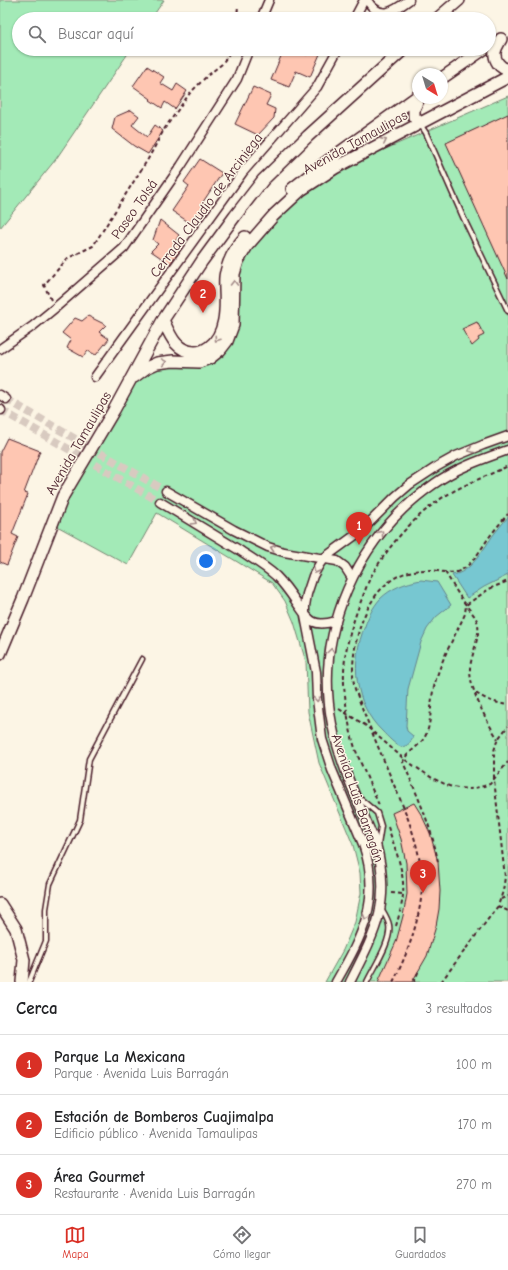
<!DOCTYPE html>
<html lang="es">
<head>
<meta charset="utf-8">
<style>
  body { margin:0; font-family:"Comic Neue",sans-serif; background:#f2f2f2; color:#202124 }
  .compass { position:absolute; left:412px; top:68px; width:36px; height:36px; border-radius:50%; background:#fff; box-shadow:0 1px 3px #0004; rotate:142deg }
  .you { position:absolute; left:206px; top:561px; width:14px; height:14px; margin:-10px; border:3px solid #fff; border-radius:50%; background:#1a73e8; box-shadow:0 0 0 6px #1a73e833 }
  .badge { display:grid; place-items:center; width:26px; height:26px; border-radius:50%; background:#d93025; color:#fff; font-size:13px; font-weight:700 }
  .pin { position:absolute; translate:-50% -33px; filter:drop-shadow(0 1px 2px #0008) }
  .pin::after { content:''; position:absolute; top:21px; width:14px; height:12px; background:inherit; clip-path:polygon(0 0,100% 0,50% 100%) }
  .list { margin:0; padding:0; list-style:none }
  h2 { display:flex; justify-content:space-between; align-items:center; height:52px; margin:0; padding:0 16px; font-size:17px }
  h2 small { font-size:13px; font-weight:400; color:#757577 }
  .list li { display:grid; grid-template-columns:26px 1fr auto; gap:12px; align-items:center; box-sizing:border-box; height:60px; padding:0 16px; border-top:1px solid #e0e0e0 }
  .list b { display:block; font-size:15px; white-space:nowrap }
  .list p { margin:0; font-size:13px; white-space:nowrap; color:#757577 }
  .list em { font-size:13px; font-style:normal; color:#757577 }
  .icon { flex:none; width:22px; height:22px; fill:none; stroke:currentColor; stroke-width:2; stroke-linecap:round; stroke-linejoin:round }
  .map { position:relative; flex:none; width:508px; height:982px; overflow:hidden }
  .search { position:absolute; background:#fff; box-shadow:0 1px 3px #0004; left:12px; right:12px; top:12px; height:44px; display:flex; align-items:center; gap:10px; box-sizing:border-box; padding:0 14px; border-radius:22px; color:#757577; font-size:15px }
  .sheet { height:232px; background:#fff }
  nav { display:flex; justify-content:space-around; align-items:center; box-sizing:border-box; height:56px; border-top:1px solid #e0e0e0; background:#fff; font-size:11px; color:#757577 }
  nav a { display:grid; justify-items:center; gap:2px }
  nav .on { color:#d93025 }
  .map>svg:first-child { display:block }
</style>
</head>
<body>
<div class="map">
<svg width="508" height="982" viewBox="0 0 508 982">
  <rect width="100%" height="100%" fill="#fcf5e5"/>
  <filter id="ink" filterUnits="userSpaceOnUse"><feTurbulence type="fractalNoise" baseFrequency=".025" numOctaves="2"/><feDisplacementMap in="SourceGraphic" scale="8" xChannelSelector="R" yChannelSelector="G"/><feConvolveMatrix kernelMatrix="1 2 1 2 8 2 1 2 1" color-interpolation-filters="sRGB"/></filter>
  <g filter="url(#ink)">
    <!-- green -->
    <path fill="#a3eab7" stroke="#768471" d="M 0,0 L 164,0 L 151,19 L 19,19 L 19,49 L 131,49 L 56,159 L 0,228 Z
      M 508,96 L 508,982 L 325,982 L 343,950 L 355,922 L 361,893 L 360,873 L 353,845 L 319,763 L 308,712 L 306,662 L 294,622 L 285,601 L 272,583 L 157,513 L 128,565 L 57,526 L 62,510 L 90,457 L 135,379 L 153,367 L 203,363 L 239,275 L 242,262 L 250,250 L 270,227 L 307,191 L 329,177 L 360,160 Z"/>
    <!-- water -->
    <path fill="#77c7d1" stroke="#65848f" d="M 508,517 L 508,575 L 484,587 L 467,598 L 452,575 C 471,573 484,548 494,534 C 498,529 503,523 508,517 Z
      M 421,580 L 437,582 L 451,605 L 436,617 L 427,629 L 421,642 L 408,689 L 406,726 L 407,731 L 413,736 C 411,743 408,746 401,747 C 394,744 388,737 382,731 C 354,704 350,661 365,626 C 368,617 373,607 380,599 C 391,588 405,583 421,580 Z"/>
    <!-- building -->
    <path fill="#fec6b2" stroke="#4a1f2b" d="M 284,49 L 293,49 L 307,55 L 310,50 L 320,54 L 310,77 L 296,71 L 289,87 L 271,80 Z
      M 147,66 L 164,77 L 160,83 L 173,91 L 177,84 L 187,91 L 175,109 L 165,102 L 162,108 L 150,100 L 151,99 L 133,86 Z
      M 253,87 L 271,95 L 266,105 L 275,109 L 274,118 L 258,135 L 235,124 Z
      M 131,110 L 139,116 L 132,125 L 147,137 L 155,125 L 163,131 L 148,154 L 134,146 L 112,129 L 115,117 Z
      M 508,114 L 508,279 L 446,143 Z
      M 200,159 L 222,173 L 201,205 L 208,209 L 196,227 L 172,211 L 189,186 L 184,182 Z
      M 160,220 L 179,235 L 175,242 L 182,247 L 170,264 L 151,251 L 158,244 L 153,240 Z
      M 88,316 L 106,325 L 99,332 L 109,339 L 96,355 L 88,351 L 83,357 L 67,348 L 71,340 L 62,333 L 75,318 L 82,321 Z
      M 477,322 L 484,335 L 478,338 L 479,340 L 472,346 L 462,329 Z
      M 7,438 L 40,451 L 24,493 L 28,494 L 12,534 L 18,537 L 7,565 L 0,562 L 0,452 Z
      M 414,803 L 422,816 L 430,833 L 438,862 L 440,891 L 439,909 L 436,926 L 427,956 L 412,982 L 378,982 L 396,942 L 403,916 L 407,894 L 406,863 L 401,839 L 392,813 Z"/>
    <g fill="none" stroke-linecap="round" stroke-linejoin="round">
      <!-- minor-tunnel -->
      <path stroke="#d8cac0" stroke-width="8" stroke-dasharray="8 4" stroke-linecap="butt" d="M 6,399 L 166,491
        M 1,410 L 160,502"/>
      <defs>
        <path id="service" d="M 420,124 L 426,133 L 464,219 L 508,311
          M 358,797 L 377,813 L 381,826 L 378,845
          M 29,982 L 46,941 L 46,909 L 50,884 L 80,820 L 89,759 L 142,659
          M 367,982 C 374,967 392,941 389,925 C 388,919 384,913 381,908"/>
        <path id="minor" d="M 367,0 C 380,21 393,12 409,0
          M 261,19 L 269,0
          M 354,19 L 364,0
          M 0,349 L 33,326 L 55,308 L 124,248 L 181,166 L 237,79 L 249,49
          M 95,377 L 243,172 L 317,87 L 338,49
          M 0,395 L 6,399
          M 0,409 L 1,410
          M 166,491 L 234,530 L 268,547 L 284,552 L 337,561 L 345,567 L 352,578
          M 160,502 C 186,518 213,534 239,550 C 251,558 265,566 276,576 C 284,584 291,594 297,603 C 309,620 312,628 336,621
          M 336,982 C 363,935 382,899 363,844 L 332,770 L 322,739 L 317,699 L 316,672 L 305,616 L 305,606 L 307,594 L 313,576 L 319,565 L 324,558 L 361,531 L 395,497 L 409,485 L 438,466 L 456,456 L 483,445 L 508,436
          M 350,982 C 376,931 392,902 376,844 C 360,805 340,766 332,724 C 314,632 357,537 434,484 C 456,468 483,459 508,450"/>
        <path id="tertiary" d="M 437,19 L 459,0
          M 501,39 C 499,43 496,47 495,52 C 494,60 500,69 508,69
          M 442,78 L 484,49
          M 419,98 L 414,109 L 414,117 L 420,123
          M 292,189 L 325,163 L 418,96
          M 163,320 C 170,335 176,352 195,352 C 200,352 205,350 209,347 C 226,335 226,309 225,290 C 225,284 224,277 226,272 C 229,259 236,247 245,237
          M 134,377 L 146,368 L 157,363 L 173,361 L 199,362 L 210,358 L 220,350 L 227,341 L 233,325 L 234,274 L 238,261 L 247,246 L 274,215 L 301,190 L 335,168 L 508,77
          M 0,654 L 23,599 L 63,496 L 114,410 L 163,320 L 202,261 L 235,216 L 263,180 L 308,136 L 404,49
          M 0,904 L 16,929 L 24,960 L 22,982"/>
      </defs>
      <!-- service casing -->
      <use href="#service" stroke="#4a1f2b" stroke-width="7"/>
      <!-- minor casing -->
      <use href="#minor" stroke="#4a1f2b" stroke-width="11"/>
      <!-- tertiary casing -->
      <use href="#tertiary" stroke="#4a1f2b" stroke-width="14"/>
      <!-- path -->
      <path stroke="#4a1f2b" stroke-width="2" stroke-dasharray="4 3" stroke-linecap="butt" d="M 237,19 L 238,5
        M 51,300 L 44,285 L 68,258 L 93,246 L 148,159 L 165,128 L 190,93 L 207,76 L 222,64 L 232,49
        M 445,572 C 452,583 458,595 467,606 C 470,611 475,615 477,621 C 482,633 471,655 470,668 C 469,689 487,722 498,739
        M 476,693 C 486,700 496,703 508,705
        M 339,709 L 365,725 L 404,759 L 432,778 L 449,786 L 458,788 L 470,789 L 484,786 L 490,784 L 494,779 L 508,762
        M 379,805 C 371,787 363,769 356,751 C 350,733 347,714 345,695 C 341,664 348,635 359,606 C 363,597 366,587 370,578 C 388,546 414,516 445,496 C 465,484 487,476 508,466
        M 388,827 C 395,849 405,872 403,895 C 402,905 399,916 396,926
        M 438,862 C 432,827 417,795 403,762 C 407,750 422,747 427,732 C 432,718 430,702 434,687 C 440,661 454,638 465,614 L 466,605 L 489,589 L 508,581
        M 391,893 L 403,894
        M 501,899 L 508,896
        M 498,906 L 508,911
        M 393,982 C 407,956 421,917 422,887 C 422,851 408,817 394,785 C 381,753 367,722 355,689 C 354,684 353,679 353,674 C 352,637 369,582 409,572 C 416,570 424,570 431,570 C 442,571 453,576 463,569 C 475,561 482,547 490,536 C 496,528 502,521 508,514
        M 414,982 L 419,970
        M 441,982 L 498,906 L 503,891 L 505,877 L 494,779 L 494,751 L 496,744 L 498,739 L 508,726"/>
      <!-- service -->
      <use href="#service" stroke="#fcf5e5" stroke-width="4"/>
      <!-- minor -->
      <use href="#minor" stroke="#fcf5e5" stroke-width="8"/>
      <!-- tertiary -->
      <use href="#tertiary" stroke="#fcf5e5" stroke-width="11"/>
    </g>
    <!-- one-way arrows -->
    <defs><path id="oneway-chevron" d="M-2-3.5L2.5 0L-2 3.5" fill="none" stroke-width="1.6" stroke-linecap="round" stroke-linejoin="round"/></defs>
    <g stroke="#a38a88">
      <use href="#oneway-chevron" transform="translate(384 141) rotate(-27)"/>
      <use href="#oneway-chevron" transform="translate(234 283) rotate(-89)"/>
      <use href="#oneway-chevron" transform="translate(217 339) rotate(124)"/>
      <use href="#oneway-chevron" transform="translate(164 362) rotate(-9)"/>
      <use href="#oneway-chevron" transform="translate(471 450) rotate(157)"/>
      <use href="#oneway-chevron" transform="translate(194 522) rotate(31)"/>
      <use href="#oneway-chevron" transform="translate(381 533) rotate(-52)"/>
      <use href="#oneway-chevron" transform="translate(273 548) rotate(-162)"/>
      <use href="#oneway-chevron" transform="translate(316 571) rotate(115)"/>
      <use href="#oneway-chevron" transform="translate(331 651) rotate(-82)"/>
      <use href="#oneway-chevron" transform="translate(317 699) rotate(86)"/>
      <use href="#oneway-chevron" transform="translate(366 917) rotate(106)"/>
    </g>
  </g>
  <g text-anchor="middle" stroke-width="3" stroke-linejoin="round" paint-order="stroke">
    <!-- street labels -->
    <g font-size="14" fill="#4a1f2b" stroke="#fcf5e5">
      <text transform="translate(355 142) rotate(-29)" y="5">Avenida Tamaulipas</text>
      <text transform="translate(206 205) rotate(-53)" y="5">Cerrada Claudio de Arciniega</text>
      <text transform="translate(134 209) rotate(-55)" y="5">Paseo Tolsá</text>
      <text transform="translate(78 443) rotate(-60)" y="5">Avenida Tamaulipas</text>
      <text transform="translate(358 798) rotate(71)" y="5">Avenida Luis Barragán</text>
    </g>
  </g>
</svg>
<svg class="compass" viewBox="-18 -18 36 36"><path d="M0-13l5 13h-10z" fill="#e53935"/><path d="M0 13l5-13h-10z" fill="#757577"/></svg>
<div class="you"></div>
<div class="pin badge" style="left:359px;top:545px">1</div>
<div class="pin badge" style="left:203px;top:313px">2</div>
<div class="pin badge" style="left:423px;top:893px">3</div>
<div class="search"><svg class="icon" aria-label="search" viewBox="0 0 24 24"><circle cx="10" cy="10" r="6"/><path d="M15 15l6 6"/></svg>Buscar aquí</div>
</div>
<section class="sheet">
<h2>Cerca<small>3 resultados</small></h2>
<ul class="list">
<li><span class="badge">1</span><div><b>Parque La Mexicana</b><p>Parque · Avenida Luis Barragán</p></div><em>100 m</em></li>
<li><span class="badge">2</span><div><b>Estación de Bomberos Cuajimalpa</b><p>Edificio público · Avenida Tamaulipas</p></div><em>170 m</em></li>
<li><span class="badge">3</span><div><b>Área Gourmet</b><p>Restaurante · Avenida Luis Barragán</p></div><em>270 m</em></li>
</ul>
</section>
<nav>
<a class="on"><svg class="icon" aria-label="map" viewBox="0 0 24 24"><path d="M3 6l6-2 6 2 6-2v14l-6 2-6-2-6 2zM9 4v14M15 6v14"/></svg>Mapa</a>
<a><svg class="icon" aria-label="directions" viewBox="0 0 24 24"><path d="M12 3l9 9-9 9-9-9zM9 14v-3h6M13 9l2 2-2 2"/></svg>Cómo llegar</a>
<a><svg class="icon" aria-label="saved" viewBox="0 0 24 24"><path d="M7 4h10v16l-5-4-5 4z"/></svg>Guardados</a>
</nav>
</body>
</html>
